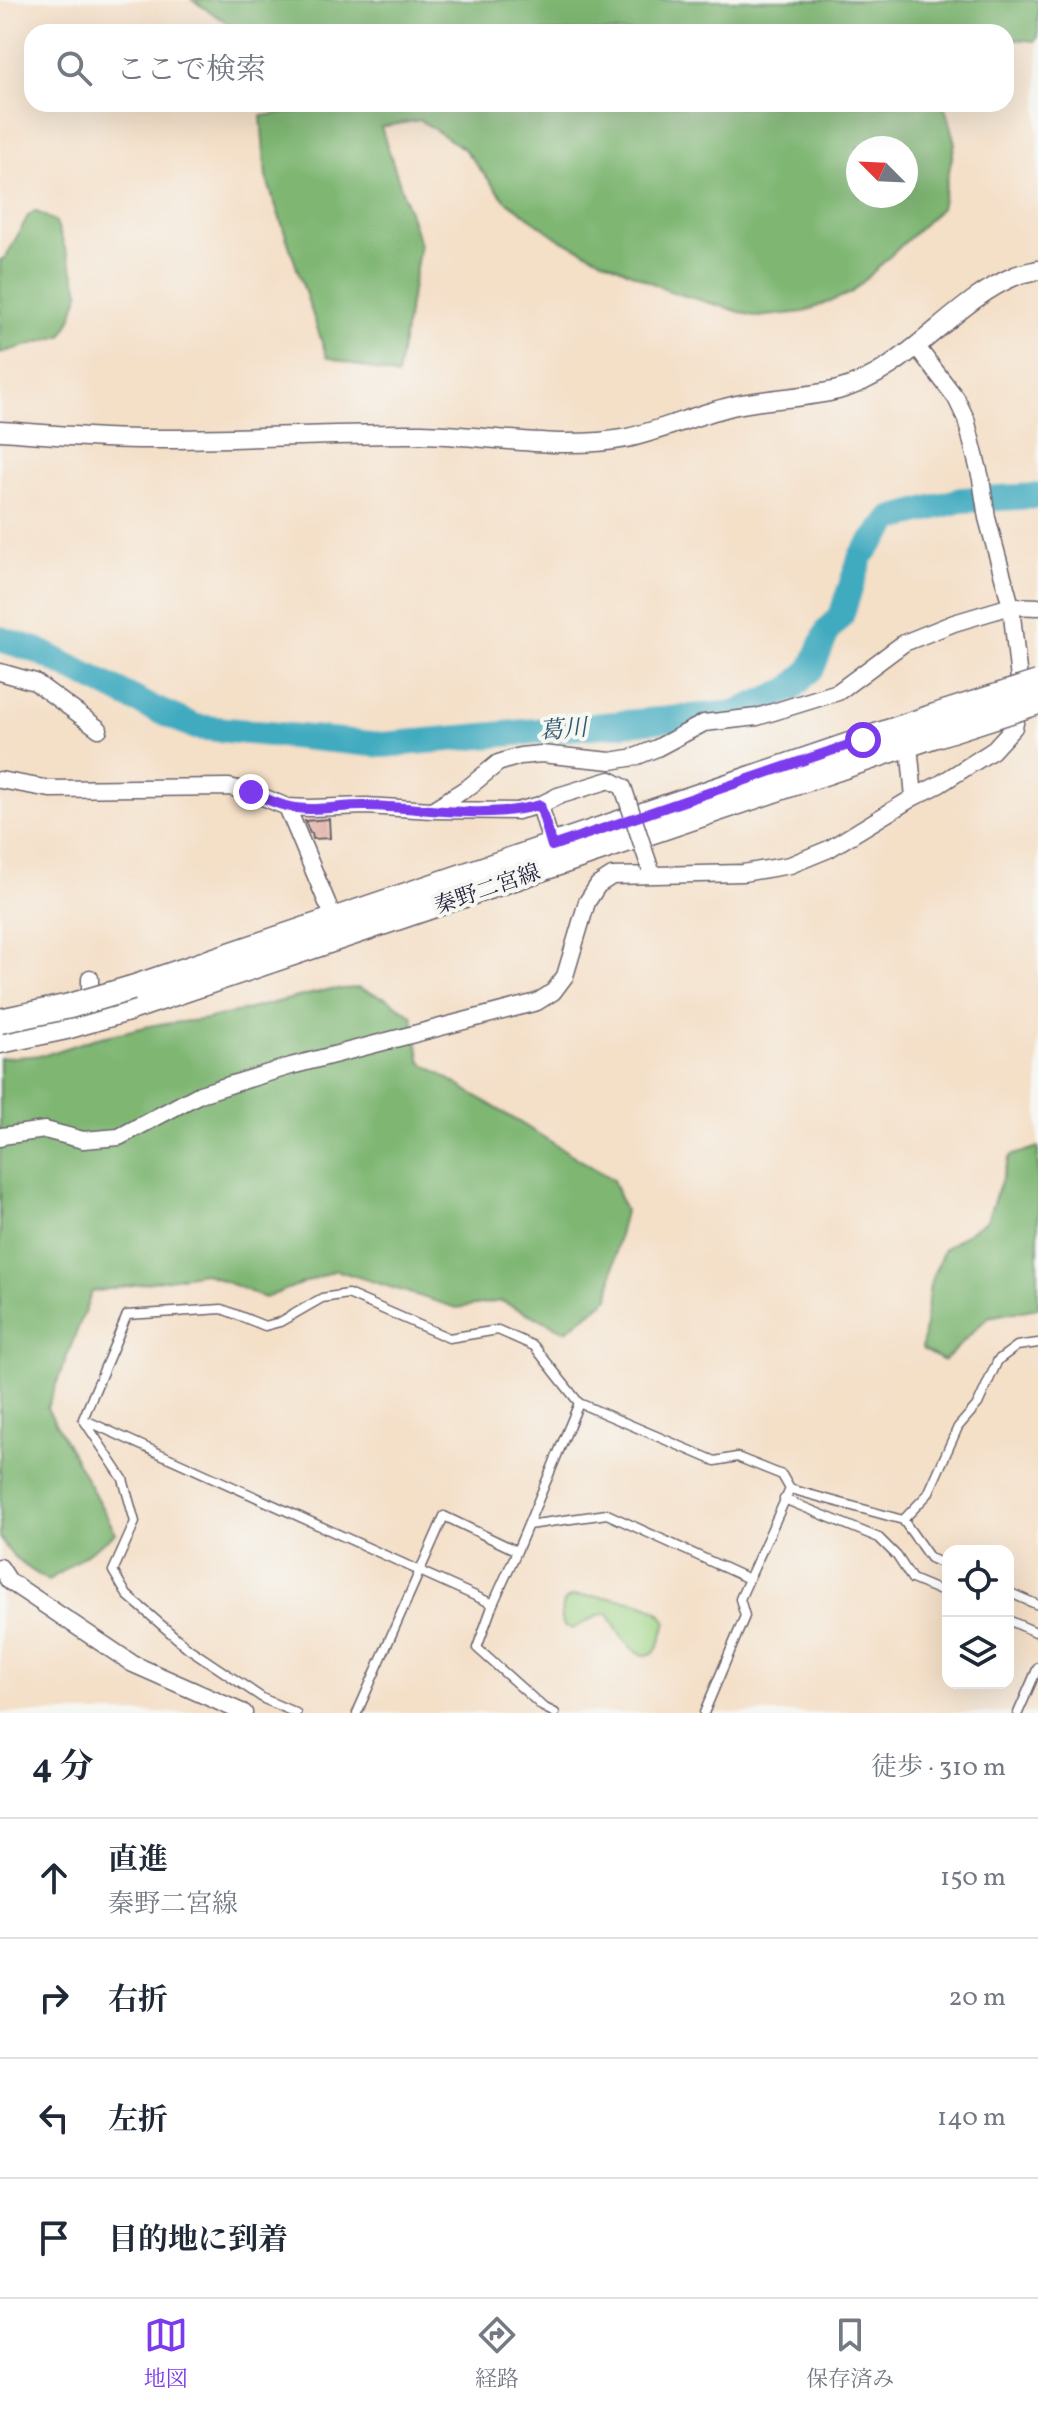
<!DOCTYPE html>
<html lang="ja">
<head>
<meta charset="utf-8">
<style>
  body { margin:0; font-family:Vollkorn,"Noto Serif JP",serif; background:#f2f2f3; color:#1f2937 }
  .controls { position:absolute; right:24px; bottom:24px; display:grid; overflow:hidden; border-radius:16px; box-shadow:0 8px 32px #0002 }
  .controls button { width:72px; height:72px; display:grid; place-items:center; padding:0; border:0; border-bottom:2px solid #e0e1e3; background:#fff; color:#1f2937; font:40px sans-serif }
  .compass { position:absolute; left:846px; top:136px; width:72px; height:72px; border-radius:50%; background:#fff; box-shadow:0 8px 32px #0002; rotate:294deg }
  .stop { position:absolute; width:24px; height:24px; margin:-18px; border:6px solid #7c3aed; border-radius:50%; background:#fff }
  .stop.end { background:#7c3aed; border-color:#fff; box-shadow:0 2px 8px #0008 }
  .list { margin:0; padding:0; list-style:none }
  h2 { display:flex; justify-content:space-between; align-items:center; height:104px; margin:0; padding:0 32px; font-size:34px }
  h2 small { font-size:26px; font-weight:400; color:#747a83 }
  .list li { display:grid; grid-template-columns:52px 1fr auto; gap:24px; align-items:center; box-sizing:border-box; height:120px; padding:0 32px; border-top:2px solid #e0e1e3 }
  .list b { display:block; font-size:30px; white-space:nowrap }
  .list p { margin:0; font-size:26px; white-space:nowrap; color:#747a83 }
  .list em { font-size:26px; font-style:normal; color:#747a83 }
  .icon { flex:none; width:44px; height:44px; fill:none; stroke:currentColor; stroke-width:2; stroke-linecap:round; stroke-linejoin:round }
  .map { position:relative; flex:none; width:1038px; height:1713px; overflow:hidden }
  .search { position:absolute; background:#fff; box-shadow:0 8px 32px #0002; left:24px; right:24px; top:24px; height:88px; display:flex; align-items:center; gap:20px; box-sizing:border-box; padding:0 28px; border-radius:24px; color:#747a83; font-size:30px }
  .sheet { height:584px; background:#fff }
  nav { display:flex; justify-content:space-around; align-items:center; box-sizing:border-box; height:112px; border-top:2px solid #e0e1e3; background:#fff; font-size:22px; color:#747a83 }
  nav a { display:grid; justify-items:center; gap:4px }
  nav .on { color:#7c3aed }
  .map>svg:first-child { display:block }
</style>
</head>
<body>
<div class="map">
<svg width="1038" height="1713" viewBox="0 0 1038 1713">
  <rect width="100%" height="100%" fill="#f6f6f2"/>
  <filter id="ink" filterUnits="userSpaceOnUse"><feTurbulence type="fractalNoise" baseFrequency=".0125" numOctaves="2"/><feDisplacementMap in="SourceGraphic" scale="16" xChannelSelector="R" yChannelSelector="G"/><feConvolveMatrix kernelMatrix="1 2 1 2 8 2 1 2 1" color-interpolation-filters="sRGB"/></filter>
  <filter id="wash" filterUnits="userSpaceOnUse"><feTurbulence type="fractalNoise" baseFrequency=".006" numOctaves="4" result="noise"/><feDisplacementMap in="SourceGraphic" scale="32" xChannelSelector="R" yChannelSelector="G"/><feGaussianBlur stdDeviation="1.8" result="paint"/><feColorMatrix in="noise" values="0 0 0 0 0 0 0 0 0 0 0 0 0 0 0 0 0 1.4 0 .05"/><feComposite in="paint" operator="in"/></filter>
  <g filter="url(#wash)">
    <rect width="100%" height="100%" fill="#f4dfc7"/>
    <!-- green -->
    <path fill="#9ed485" stroke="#607b60" stroke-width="2" d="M 592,1596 C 614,1599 655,1599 666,1622 C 663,1631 661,1646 654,1652 C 636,1666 615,1627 609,1615 L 604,1613 L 572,1629 L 564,1626 C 560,1617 560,1600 571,1597 C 577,1595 586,1596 592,1596 Z"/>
    <!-- forest -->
    <path fill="#7eb672" stroke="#506c56" stroke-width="2" fill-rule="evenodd" d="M 192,0 L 1038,0 L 1038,37 L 1035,41 L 1006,38 L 1006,32 L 242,32 Z
      M 315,104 L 944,104 L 955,143 L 941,208 L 851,293 L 804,312 L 757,317 L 669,291 L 559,239 L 505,200 L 464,149 L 420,120 L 381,127 L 420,245 L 397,376 L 327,357 L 266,177 L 261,116 L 314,109 ZM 906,148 L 906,196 L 858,196 L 858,148 Z
      M 35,211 L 56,222 L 80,292 L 71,319 L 62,336 L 0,353 L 0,260 L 6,257 L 28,216 Z
      M 358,988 L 386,998 L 412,1015 L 421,1062 L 613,1180 L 625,1211 L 617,1244 L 609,1298 L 566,1331 L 501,1301 L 457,1308 L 336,1270 L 265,1298 L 204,1273 L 92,1292 L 47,1408 L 116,1533 L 48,1581 C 30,1569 9,1558 0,1537 L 0,1058 L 45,1055 L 93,1039 L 154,1025 L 208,1019 L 327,990 Z
      M 1038,1147 L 1038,1308 L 988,1317 L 944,1361 L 922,1349 L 930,1285 L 944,1249 L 987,1220 L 1010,1156 Z"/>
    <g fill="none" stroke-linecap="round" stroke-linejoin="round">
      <!-- river -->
      <path stroke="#40aabf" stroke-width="26" d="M 0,639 L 36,650 L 152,708 L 196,727 L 383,745 L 736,713 L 791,689 L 812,668 L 828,630 L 841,616 L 861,556 L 891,519 L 961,500 L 1038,496"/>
    </g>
    <g id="blocks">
      <!-- building -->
      <path fill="#dda398" d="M 329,819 L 330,838 L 313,839 L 312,833 L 310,833 L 305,821 Z"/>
    </g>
  </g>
  <g filter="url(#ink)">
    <use href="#blocks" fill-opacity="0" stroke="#6c646c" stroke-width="2"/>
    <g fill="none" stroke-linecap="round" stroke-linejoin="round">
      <defs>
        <path id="service" d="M 85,1420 L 493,1604
          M 790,1489 L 903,1520
          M 784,1499 L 879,1538 L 897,1556 L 912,1579 L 948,1594
          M 528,1525 L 607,1514 L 749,1579 L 790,1489 L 782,1475 L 737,1457 L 715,1461 L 579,1403
          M 948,1566 L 930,1558 L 903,1520 L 928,1494 L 958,1427 L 978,1404 L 998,1360 L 1017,1346 L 1038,1343
          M 1008,1592 L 1038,1605
          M 1008,1620 L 1038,1633
          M 296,1713 L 264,1699 L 188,1648 L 127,1595 L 113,1571 L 135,1522 L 123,1479 L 83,1419 L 127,1315 L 222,1309 L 265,1326 L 280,1322 L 322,1298 L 348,1294 L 449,1338 L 498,1330 L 534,1346 L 579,1403 L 517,1551
          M 357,1713 L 444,1516 L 517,1551 L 493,1604 L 477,1648 L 543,1707 L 555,1713
          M 704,1713 L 745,1616 L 740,1599 L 749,1579
          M 1018,1713 L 1038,1667"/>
        <path id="minor" d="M 0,672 L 35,682 L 99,729
          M 908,735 L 914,797
          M 0,780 L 50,789 L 229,787 L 251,792 L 287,807 L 310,808 L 366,806 L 432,810 L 517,811 L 540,805 L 558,796
          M 540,805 L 552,846
          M 287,807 L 328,905
          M 432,810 L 470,786 L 498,763 L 520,756 L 541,754 L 611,761 L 635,757 L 657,748 L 704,723 L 757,717 L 838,692 L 904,643 L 954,623 L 1011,606 L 1038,607
          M 90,978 L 90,1010
          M 0,1138 L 2,1136 L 45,1130 L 83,1140 L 119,1137 L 200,1094 L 291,1066 L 537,1002 L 553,992 L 565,976 L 587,902 L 598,885 L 612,876 L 743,873 L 790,865 L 829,849 L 914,797 L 940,784 L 992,751 L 1014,727 L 1021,698 L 1011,606 L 987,518 L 981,479 L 966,419 L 956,398 L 917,347
          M 0,1567 L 9,1581 L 133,1664 L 244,1713"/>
        <path id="tertiary" d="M 0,431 C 52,434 105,440 157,439 C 245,439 334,433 422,434 C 489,435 560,451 627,438 C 664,430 699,413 737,405 C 770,398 805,398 838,390 C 907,372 952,302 1015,276 C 1022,273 1030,272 1038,270"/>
        <path id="primary" d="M 132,988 L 932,717
          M 0,1041 L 66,1027 L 128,1009 L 936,735"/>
      </defs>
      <!-- service casing -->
      <use href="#service" stroke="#6c646c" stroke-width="11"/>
      <!-- minor casing -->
      <use href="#minor" stroke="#6c646c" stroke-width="19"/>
      <!-- tertiary casing -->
      <use href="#tertiary" stroke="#6c646c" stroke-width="21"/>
      <!-- primary casing -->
      <use href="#primary" stroke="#6c646c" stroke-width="27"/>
      <!-- service -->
      <use href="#service" stroke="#fff" stroke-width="8"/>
      <!-- minor -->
      <use href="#minor" stroke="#fff" stroke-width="16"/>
      <!-- tertiary -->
      <use href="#tertiary" stroke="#fff" stroke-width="18"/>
      <!-- primary -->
      <use href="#primary" stroke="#fff" stroke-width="24"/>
      <defs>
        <path id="minor-bridge" d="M 558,796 L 610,780 L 623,787 L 650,868"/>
        <path id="primary-bridge" d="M 932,717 L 1038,683
          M 936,735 L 1038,702
          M 0,1021 L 70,1006 L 132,988"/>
      </defs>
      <!-- minor-bridge casing -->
      <use href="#minor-bridge" stroke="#6c646c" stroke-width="19" stroke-linecap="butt"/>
      <!-- primary-bridge casing -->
      <use href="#primary-bridge" stroke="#6c646c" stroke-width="27" stroke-linecap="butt"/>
      <!-- minor-bridge -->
      <use href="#minor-bridge" stroke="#fff" stroke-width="16"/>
      <!-- primary-bridge -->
      <use href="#primary-bridge" stroke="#fff" stroke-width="24"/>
    </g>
  </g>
  <g fill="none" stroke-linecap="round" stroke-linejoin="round" filter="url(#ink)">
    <!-- route -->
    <path stroke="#7c3aed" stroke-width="10" d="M 251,792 C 262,797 274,803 286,806 C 311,813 341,805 367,806 C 422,807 486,820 540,805 L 552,846 L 863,740"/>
  </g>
  <g text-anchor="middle" stroke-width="8" stroke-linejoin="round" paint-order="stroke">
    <!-- street labels -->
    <g font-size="22" fill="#22223b" stroke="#f6f6f2">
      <text transform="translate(487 888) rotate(-19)" y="8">秦野二宮線</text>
    </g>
    <!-- water labels -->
    <g font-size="24" font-style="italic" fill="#2e5870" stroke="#f6f6f2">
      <text transform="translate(563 729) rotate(-5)" y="8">葛川</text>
    </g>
  </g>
</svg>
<div class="controls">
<button><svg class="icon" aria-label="locate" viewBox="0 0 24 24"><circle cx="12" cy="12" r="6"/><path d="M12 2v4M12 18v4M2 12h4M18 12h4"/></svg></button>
<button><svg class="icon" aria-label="layers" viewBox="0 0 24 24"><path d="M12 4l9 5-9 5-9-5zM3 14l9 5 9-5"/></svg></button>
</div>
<svg class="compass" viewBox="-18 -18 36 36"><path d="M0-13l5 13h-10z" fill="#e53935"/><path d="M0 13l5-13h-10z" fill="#747a83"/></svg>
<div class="stop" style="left:863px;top:740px"></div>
<div class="stop end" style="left:251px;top:792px"></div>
<div class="search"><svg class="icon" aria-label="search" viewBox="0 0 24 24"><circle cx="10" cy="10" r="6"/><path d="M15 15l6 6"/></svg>ここで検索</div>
</div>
<section class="sheet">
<h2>4 分<small>徒歩 · 310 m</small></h2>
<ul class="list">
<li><svg class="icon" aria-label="ahead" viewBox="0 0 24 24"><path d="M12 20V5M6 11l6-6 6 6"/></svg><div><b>直進</b><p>秦野二宮線</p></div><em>150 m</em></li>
<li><svg class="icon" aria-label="right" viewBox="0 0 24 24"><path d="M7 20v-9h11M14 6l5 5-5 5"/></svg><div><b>右折</b></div><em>20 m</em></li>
<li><svg class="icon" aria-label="left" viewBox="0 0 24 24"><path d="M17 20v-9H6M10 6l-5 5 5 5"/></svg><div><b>左折</b></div><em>140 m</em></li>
<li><svg class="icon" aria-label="arrive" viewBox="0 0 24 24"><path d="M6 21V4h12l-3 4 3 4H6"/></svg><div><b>目的地に到着</b></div></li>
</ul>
</section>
<nav>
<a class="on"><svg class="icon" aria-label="map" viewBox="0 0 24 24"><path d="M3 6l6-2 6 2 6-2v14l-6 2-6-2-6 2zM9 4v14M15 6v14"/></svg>地図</a>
<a><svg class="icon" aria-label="directions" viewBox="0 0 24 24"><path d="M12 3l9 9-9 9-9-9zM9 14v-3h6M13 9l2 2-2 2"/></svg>経路</a>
<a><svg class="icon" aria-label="saved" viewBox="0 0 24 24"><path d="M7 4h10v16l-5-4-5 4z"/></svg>保存済み</a>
</nav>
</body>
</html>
